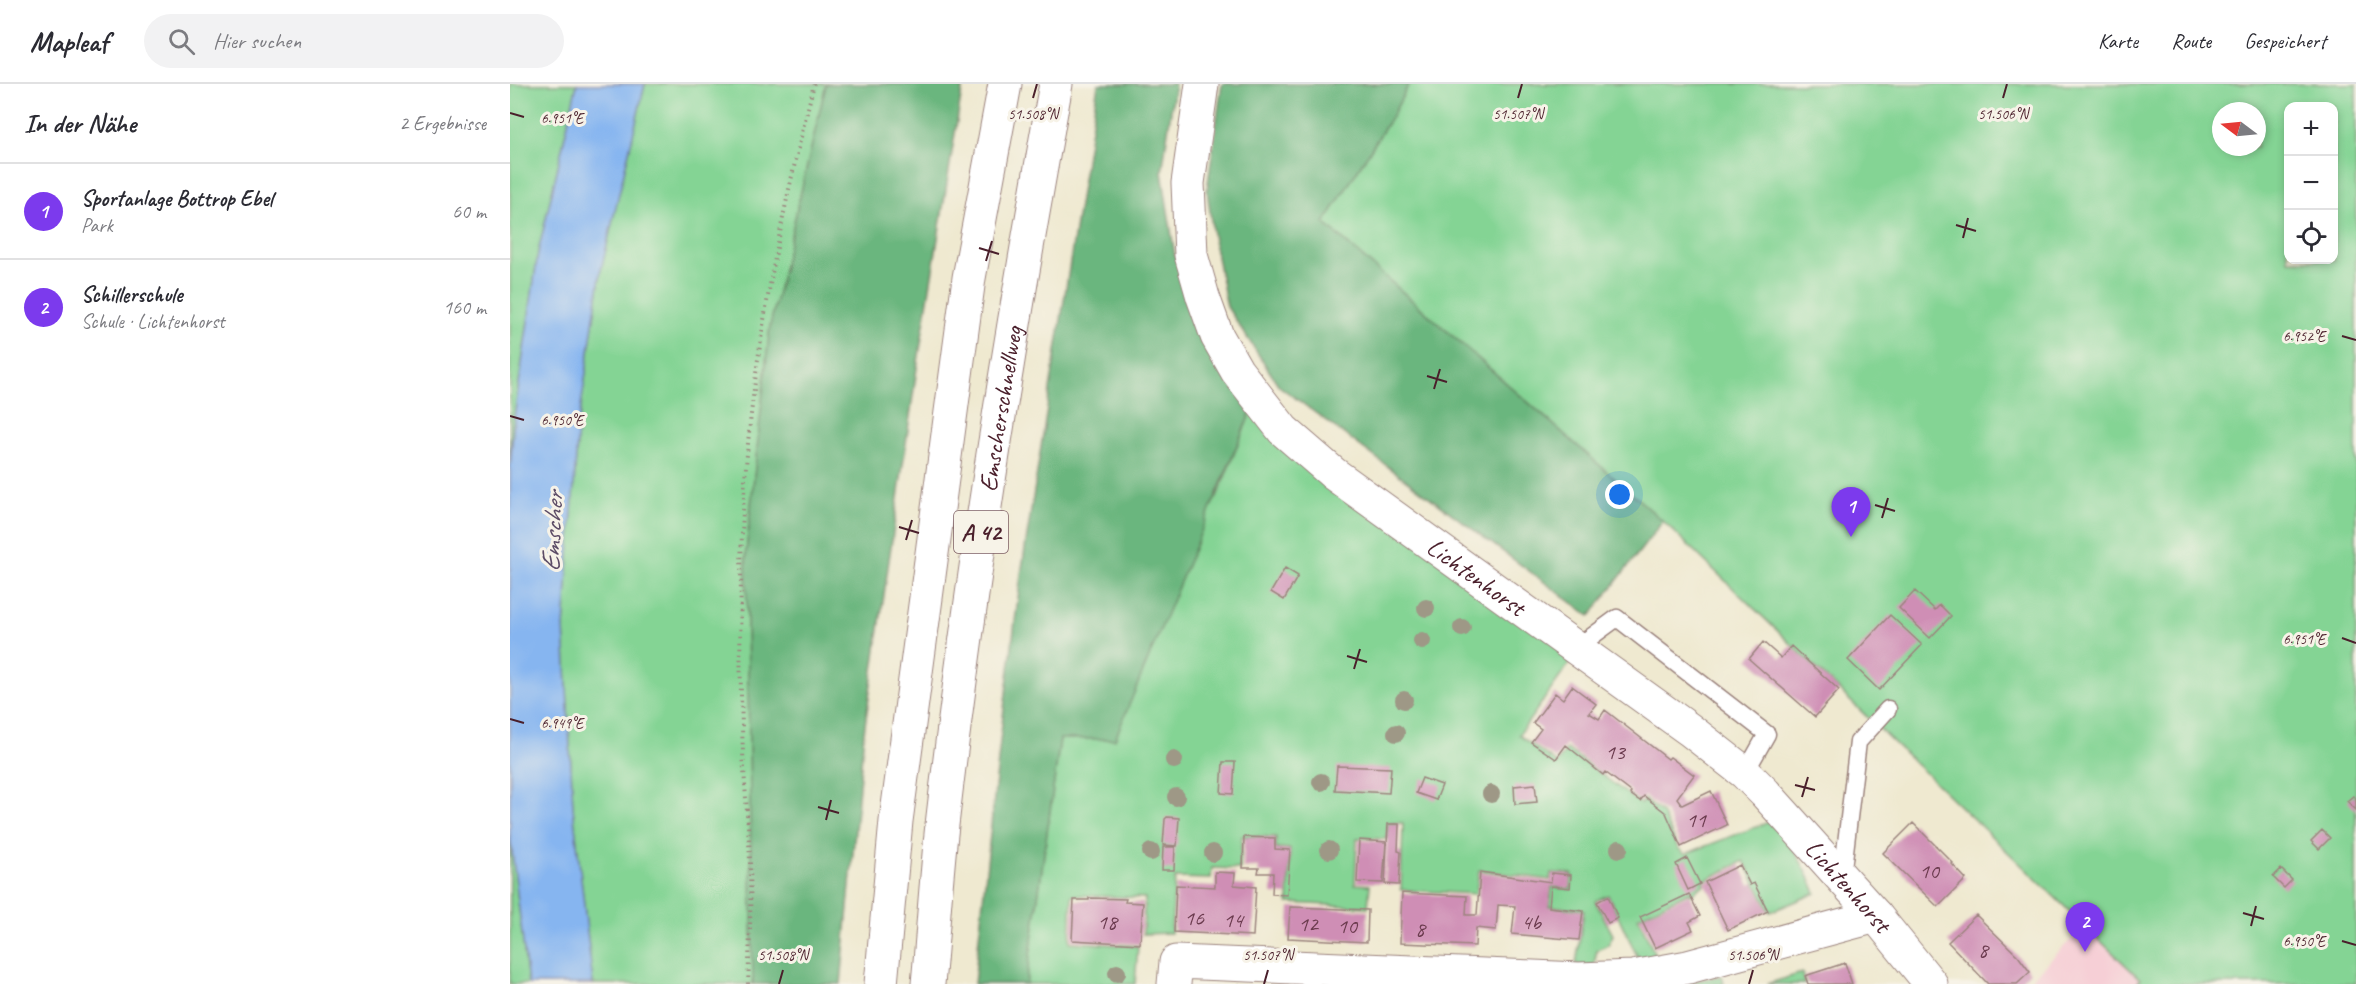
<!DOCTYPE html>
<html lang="de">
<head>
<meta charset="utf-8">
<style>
  body { margin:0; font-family:Caveat,sans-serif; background:#f2f2f3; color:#2b2b33 }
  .controls { position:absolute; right:18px; top:18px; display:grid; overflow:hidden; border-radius:12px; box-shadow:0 3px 9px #0003 }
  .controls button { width:54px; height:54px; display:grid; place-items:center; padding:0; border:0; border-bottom:2px solid #e1e1e2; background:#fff; color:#2b2b33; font:30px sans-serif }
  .compass { position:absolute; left:1702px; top:18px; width:54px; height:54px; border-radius:50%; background:#fff; box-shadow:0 3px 9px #0003; rotate:286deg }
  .you { position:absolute; left:1110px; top:411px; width:21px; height:21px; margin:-15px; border:4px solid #fff; border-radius:50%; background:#1a73e8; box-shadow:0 0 0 9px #1a73e833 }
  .badge { display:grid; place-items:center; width:39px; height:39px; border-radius:50%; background:#7c3aed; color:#fff; font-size:20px; font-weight:700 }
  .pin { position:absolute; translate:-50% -50px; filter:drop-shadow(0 2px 3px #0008) }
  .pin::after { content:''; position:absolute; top:32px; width:21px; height:18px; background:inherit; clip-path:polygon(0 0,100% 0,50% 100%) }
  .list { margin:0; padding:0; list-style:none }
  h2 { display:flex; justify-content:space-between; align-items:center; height:78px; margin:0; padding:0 24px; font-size:26px }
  h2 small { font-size:20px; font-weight:400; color:#7c7c81 }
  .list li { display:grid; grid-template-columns:39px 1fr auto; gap:18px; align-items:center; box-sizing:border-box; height:96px; padding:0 24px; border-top:2px solid #e1e1e2 }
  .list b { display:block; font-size:22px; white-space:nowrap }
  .list p { margin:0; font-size:20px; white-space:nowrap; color:#7c7c81 }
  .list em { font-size:20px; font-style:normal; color:#7c7c81 }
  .icon { flex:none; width:33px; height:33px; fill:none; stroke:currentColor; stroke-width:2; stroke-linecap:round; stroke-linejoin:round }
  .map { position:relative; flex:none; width:1846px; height:900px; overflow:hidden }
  header { display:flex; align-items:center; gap:36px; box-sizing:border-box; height:84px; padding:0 30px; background:#fff; border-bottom:2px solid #e1e1e2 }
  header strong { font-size:28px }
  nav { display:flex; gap:33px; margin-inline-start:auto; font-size:21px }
  .search { width:420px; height:54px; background:#f2f2f3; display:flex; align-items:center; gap:15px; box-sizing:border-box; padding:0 21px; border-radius:33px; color:#7c7c81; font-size:22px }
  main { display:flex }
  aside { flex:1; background:#fff }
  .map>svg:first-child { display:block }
</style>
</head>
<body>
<header>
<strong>Mapleaf</strong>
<div class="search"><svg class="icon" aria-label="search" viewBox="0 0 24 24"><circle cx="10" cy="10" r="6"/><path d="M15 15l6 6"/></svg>Hier suchen</div>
<nav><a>Karte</a><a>Route</a><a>Gespeichert</a></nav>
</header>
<main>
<aside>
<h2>In der Nähe<small>2 Ergebnisse</small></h2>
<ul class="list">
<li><span class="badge">1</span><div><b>Sportanlage Bottrop Ebel</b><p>Park</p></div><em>60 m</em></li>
<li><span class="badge">2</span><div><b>Schillerschule</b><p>Schule · Lichtenhorst</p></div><em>160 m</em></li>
</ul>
</aside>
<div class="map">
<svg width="1846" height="900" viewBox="0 0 1846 900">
  <rect width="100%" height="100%" fill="#f7f3e8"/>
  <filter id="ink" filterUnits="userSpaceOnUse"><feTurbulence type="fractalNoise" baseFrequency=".0167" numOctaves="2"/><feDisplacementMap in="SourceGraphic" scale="12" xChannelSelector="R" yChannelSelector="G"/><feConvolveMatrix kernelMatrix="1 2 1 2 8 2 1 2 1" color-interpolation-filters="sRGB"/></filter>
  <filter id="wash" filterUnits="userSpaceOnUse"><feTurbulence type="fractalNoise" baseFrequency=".008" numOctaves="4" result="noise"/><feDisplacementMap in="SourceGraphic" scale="24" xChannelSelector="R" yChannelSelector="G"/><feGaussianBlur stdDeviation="1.35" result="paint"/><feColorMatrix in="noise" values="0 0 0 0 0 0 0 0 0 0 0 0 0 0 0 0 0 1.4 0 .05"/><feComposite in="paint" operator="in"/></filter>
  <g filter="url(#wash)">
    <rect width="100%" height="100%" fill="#efe9d0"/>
    <!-- built -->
    <path fill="#f6cfd6" d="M 1575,842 L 1630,895 L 1627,900 L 1516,900 Z"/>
    <!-- green -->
    <path fill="#84d494" stroke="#677a60" stroke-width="1.5" fill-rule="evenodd" d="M 0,0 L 67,0 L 28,169 L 4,333 L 0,385 Z
      M 135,0 L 316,0 L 260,242 L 236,469 L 243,900 L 83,900 L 63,724 L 54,543 L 68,343 L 91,186 Z
      M 899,0 L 1846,0 L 1846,900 L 1627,900 L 1630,895 L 1153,437 L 814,139 L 882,32 ZM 1778,22 L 1824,22 L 1824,176 L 1778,176 ZM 1711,27 L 1747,27 L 1747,63 L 1711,63 Z
      M 742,325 L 1064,573 L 1009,651 L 1047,679 L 1057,665 L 1131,720 L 1134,715 L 1152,729 L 1168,764 L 1175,770 L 1259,738 C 1281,758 1295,781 1306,809 L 1260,828 L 1234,777 L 1193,797 L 1194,801 L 1181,810 L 1179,808 L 1128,833 L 1147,875 L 1130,878 L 1098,811 L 1085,817 L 1103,851 L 1098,861 L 1087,866 L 1084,881 L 1066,881 L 1074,826 L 1040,822 L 1042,803 L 1061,805 L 1062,790 L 1041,789 L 1040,796 L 969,786 L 966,810 L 891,806 L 893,739 L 878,739 L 876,755 L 847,754 L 845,800 L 860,801 L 858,823 L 778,819 L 780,765 L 766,764 L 766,753 L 732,752 L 730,785 L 702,784 L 701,795 L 665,794 L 661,849 L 633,850 L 635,814 L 562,811 L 560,858 L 628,862 L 625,900 L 516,900 L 550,654 L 707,413 Z
      M 0,750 L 18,900 L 0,900 Z
      M 1292,889 L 1295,900 L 1257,900 Z
      M 1212,892 L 1214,900 L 1168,900 Z"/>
    <!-- forest -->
    <path fill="#6bb67e" stroke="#5a6a54" stroke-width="1.5" d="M 316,0 L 453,0 L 407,284 L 354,648 L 331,900 L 243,900 L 236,469 L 260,242 Z
      M 588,0 L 665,0 L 652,88 L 665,172 L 742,325 L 605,655 L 550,655 L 516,900 L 464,900 L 491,648 L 511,490 Z
      M 712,0 L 899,0 L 882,32 L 814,139 L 1153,437 L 1080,532 L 769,302 L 717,223 L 704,158 L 697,106 Z"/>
    <!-- water -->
    <path fill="#86b5f0" stroke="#686a8e" stroke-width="1.5" d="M 67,0 L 135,0 L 91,186 L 68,343 L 54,543 L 63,724 L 83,900 L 18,900 L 0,750 L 0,385 L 4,334 L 28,169 Z"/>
    <g id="blocks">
      <!-- building -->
      <path fill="#cf8eb5" d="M 775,484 L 788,492 L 774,516 L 761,508 Z
        M 1405,507 L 1425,526 L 1430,521 L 1441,532 L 1420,554 L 1389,524 Z
        M 1380,531 L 1412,561 L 1369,606 L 1338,576 Z
        M 1253,558 L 1271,574 L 1281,562 L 1329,606 L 1305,633 L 1239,575 Z
        M 1062,602 L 1086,620 L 1079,629 L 1089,635 L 1095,626 L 1158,675 L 1160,673 L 1184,691 L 1167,714 L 1172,721 L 1201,707 L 1217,741 L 1171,763 L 1156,729 L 1134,712 L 1130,717 L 1120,710 L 1121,708 L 1095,688 L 1093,691 L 1056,661 L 1046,675 L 1021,658 L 1031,645 L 1023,639 L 1045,609 L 1053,615 Z
        M 713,678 L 725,678 L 723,710 L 711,709 Z
        M 827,682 L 881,684 L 879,709 L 825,706 Z
        M 912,694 L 932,701 L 926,716 L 906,709 Z
        M 1025,700 L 1027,718 L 1005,720 L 1004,702 Z
        M 1843,712 L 1846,714 L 1846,726 L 1837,717 Z
        M 657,733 L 669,734 L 667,762 L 653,761 L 655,735 Z
        M 1403,739 L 1443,779 L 1442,780 L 1456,795 L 1428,823 L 1373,769 Z
        M 878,740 L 889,740 L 888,767 L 891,768 L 889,801 L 875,800 Z
        M 1812,746 L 1820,754 L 1809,765 L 1801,757 Z
        M 734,753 L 765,754 L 765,765 L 780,766 L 777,811 L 762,810 L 763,789 L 748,789 L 749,784 L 733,784 Z
        M 849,756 L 876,758 L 873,799 L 847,798 Z
        M 653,763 L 665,763 L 664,786 L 652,786 Z
        M 1177,774 L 1190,800 L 1178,806 L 1166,780 Z
        M 1230,781 L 1240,801 L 1244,799 L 1258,827 L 1218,846 L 1195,798 Z
        M 1771,785 L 1782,796 L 1774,804 L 1763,793 Z
        M 705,788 L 725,789 L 724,801 L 746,803 L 743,852 L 664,848 L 666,801 L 705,803 Z
        M 970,788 L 1041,798 L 1042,789 L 1061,791 L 1060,804 L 1041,802 L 1039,823 L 1073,827 L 1069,856 L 1002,850 L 1005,822 L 988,821 L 986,846 L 966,844 L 965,862 L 890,859 L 892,809 L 957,812 L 956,831 L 967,831 Z
        M 1179,810 L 1190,832 L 1179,838 L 1183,846 L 1145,864 L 1130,833 Z
        M 1098,812 L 1108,834 L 1098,839 L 1087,818 Z
        M 579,814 L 616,815 L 615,818 L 633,819 L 630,860 L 562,856 L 564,816 L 579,816 Z
        M 780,823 L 858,826 L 857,858 L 778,854 Z
        M 1466,831 L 1508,872 L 1520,888 L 1507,900 L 1478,900 L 1438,858 Z
        M 1335,879 L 1342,900 L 1298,900 L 1295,892 Z"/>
    </g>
  </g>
  <g filter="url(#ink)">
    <use href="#blocks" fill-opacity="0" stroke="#9c847e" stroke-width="1.5"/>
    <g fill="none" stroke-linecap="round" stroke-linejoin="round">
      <defs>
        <path id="service" d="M 1066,564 L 1107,534 L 1257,650 L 1235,689
          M 1332,793 L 1348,658 L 1378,625"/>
        <g id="minor">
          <path id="s1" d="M 692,0 L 678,99 L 681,171 L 693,213 L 707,252 L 727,287 L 773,346 L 824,390 L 1180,646 L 1235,689 L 1255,709 L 1366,832 L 1421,900"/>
          <path d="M 664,900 L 666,878 L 1069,895 L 1123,893 L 1178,883 L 1366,832"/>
        </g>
        <g id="motorway">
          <path d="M 371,900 L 386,737 L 459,194 L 495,0"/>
          <path id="s2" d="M 418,900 C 423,847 426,794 432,741 C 461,492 501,246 546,0"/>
        </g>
      </defs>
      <!-- service casing -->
      <use href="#service" stroke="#9c847e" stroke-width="19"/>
      <!-- minor casing -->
      <use href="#minor" stroke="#9c847e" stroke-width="35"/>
      <!-- motorway casing -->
      <use href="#motorway" stroke="#9c847e" stroke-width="35"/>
      <!-- path -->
      <path stroke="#9c847e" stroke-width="4" stroke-dasharray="1.5 4.5" stroke-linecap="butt" d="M 238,900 C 240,859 241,818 240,777 C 238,732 233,686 232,641 C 230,592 230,543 231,495 C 232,327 263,162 304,0"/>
      <!-- service -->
      <use href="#service" stroke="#fff" stroke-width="16"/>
      <!-- minor -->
      <use href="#minor" stroke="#fff" stroke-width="33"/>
      <!-- motorway -->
      <use href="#motorway" stroke="#fff" stroke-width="33"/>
    </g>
    <!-- trees -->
    <g fill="#9e9886">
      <circle cx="916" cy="524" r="9"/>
      <circle cx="952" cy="544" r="9"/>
      <circle cx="912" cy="557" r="9"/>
      <circle cx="894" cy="616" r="9"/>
      <circle cx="886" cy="649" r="9"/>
      <circle cx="664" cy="676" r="9"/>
      <circle cx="811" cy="698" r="9"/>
      <circle cx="981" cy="710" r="9"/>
      <circle cx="666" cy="713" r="9"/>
      <circle cx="1109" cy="765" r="9"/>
      <circle cx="819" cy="766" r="9"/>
      <circle cx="641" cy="768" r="9"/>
      <circle cx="703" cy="769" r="9"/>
      <circle cx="607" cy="889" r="9"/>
    </g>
  </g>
  <!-- ticks -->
  <path fill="none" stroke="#4a1f2b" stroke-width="2" d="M 523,14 L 527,0M 1008,14 L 1012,0M 1493,14 L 1497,0M 0,29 L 14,33M 1446,141 L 1466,147M 1453,154 L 1458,134M 469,164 L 489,170M 476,177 L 482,157M 1832,252 L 1846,256M 917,292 L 937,298M 924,305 L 930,285M 0,332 L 14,336M 1365,421 L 1385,427M 1372,434 L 1378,414M 389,443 L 409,449M 396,456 L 402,436M 1832,554 L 1846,559M 837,572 L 857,578M 844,585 L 850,565M 0,635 L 14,639M 1285,701 L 1305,706M 1292,713 L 1298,693M 308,723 L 329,729M 316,736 L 321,716M 1733,829 L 1754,835M 1741,842 L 1746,822M 1832,857 L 1846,861M 269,900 L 273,886M 754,900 L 758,886M 1239,900 L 1243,886"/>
  <g text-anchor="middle" stroke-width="6" stroke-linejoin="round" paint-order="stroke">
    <!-- number labels -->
    <g font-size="22" fill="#6b3b4e">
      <text x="1105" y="675">13</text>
      <text x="1186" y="743">11</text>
      <text x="1419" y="794">10</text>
      <text x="684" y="841">16</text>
      <text x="723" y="843">14</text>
      <text x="597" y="845">18</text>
      <text x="1021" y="845">4b</text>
      <text x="798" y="847">12</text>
      <text x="837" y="849">10</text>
      <text x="910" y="852">8</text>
      <text x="1473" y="873">8</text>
    </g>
    <!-- shield labels -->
    <rect fill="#f7f3e8" stroke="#7e5f64" stroke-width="1.5" x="444" y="427" width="54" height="42" rx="4.5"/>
    <g font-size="24" font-weight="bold" fill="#4a1f2b">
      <text x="471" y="456">A 42</text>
    </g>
    <!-- street labels -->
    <g font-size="26" fill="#4a1f2b" stroke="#f7f3e8">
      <text dy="9" stroke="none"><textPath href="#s2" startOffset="580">Emscherschnellweg</textPath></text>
      <text dy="9" stroke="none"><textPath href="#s1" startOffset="615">Lichtenhorst</textPath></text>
      <text dy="9" stroke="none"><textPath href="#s1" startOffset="1101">Lichtenhorst</textPath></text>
    </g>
    <!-- water labels -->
    <g font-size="27" font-style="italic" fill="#5c4c66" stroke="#f7f3e8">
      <text transform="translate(42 448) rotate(-87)" y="9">Emscher</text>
    </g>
  </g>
  <g font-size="15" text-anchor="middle" fill="#4a1f2b" stroke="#f7f3e8" stroke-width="6" stroke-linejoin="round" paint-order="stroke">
    <text x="523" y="35">51.508°N</text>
    <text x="1008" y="35">51.507°N</text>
    <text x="1493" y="35">51.506°N</text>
    <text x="52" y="39">6.951°E</text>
    <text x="1794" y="257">6.952°E</text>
    <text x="52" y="341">6.950°E</text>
    <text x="1794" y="560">6.951°E</text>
    <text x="52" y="644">6.949°E</text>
    <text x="1794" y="862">6.950°E</text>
    <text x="273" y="876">51.508°N</text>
    <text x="758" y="876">51.507°N</text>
    <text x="1243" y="876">51.506°N</text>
  </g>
</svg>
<div class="controls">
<button>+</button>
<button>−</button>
<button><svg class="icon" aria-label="locate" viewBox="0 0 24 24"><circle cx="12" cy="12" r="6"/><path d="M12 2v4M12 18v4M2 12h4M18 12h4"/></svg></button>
</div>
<svg class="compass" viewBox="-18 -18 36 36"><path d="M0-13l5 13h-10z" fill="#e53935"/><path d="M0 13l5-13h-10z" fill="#7c7c81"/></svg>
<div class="you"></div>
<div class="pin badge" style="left:1341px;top:453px">1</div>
<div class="pin badge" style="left:1575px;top:868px">2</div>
</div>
</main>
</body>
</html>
